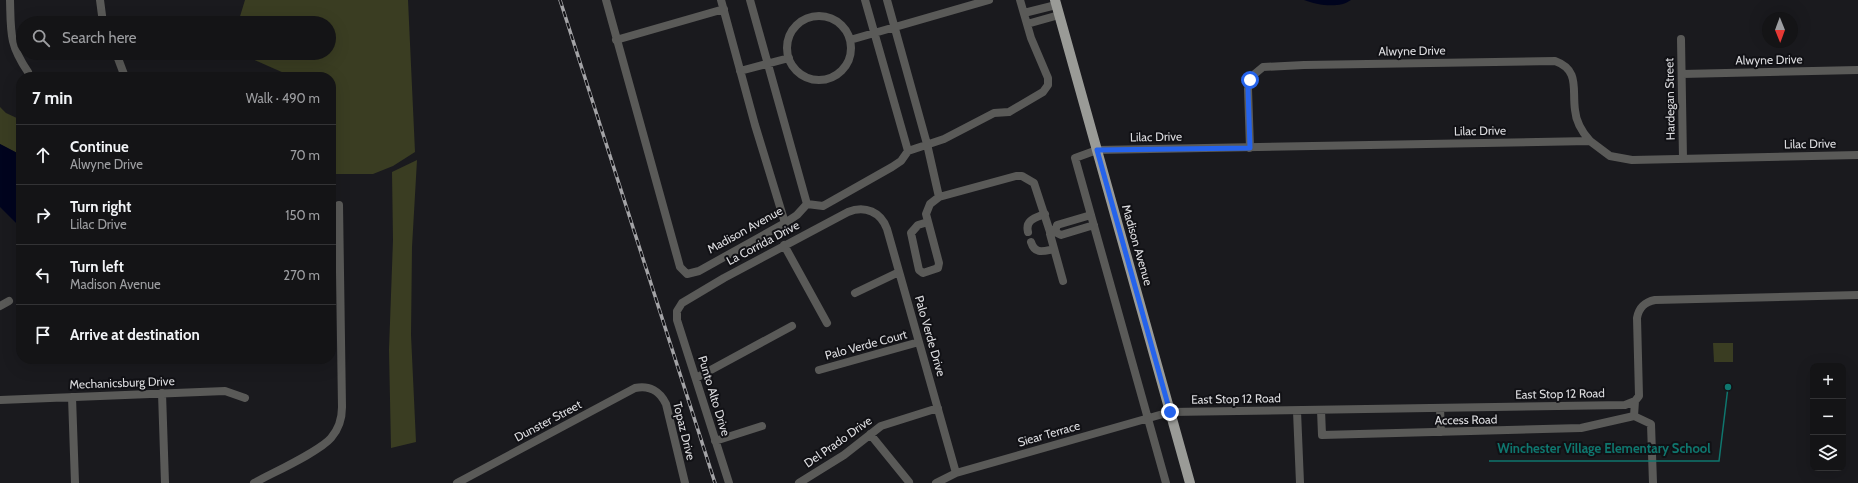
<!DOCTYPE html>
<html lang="en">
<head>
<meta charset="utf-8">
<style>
  body { margin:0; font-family:Cabin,sans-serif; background:#212123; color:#f1f3f6 }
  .controls { position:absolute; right:12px; bottom:12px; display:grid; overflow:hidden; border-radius:8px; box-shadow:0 4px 16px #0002 }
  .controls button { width:36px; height:36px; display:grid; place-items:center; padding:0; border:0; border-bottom:1px solid #333335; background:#141416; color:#f1f3f6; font:20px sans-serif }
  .compass { position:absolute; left:1762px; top:12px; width:36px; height:36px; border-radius:50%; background:#141416; box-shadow:0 4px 16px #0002; rotate:179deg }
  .stop { position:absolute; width:12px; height:12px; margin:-9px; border:3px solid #2563eb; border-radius:50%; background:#fff }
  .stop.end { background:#2563eb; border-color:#fff; box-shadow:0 1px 4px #0008 }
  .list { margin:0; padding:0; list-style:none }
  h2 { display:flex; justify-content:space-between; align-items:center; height:52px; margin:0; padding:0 16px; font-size:17px }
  h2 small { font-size:13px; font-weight:400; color:#9d9ea1 }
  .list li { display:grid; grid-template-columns:26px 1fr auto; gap:12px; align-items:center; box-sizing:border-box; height:60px; padding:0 16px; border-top:1px solid #333335 }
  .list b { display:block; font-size:15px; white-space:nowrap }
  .list p { margin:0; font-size:13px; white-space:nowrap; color:#9d9ea1 }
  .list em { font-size:13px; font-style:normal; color:#9d9ea1 }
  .icon { flex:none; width:22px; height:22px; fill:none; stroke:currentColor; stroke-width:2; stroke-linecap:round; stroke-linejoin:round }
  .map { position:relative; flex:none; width:1858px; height:483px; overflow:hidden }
  .search { position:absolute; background:#141416; box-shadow:0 4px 16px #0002; left:16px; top:16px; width:320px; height:44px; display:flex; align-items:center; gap:10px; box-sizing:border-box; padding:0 14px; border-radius:22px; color:#9d9ea1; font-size:15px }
  .panel { position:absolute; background:#141416; box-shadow:0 4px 16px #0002; left:16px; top:72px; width:320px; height:292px; border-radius:16px }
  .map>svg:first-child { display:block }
</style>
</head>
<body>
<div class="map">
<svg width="1858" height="483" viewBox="0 0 1858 483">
  <rect width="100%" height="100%" fill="#1a1a1e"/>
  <!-- green -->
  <path fill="#3a3d22" d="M 245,0 L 408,0 L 415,152 L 393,166 L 373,174 L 331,174 L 331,77 L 293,77 L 239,53 L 329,53 L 329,23 L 238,23 Z
    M 0,107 L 6,113 L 21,120 L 21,155 L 0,144 Z
    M 417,160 L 412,247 L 411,335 L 416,442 L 391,448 L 389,350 L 393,240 L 392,172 Z
    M 1713,343 L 1733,343 L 1733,362 L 1714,362 Z"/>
  <!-- water -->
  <path fill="#00041e" d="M 1304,0 L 1351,0 C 1339,9 1317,5 1304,0 Z
    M 0,144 L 21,155 L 21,228 L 0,207 Z"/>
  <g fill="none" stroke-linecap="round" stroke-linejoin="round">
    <!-- minor -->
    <path stroke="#5a5a58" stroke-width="8" d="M 10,0 C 11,33 9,44 28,72
      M 100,0 L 103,23
      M 606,0 L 680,267 L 687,274 L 699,271 L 785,223 L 797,215 L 807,204 L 823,206 L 892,167 L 901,161 L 908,151 L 944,139 L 994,113 L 1009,112 L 1043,92 L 1048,85 L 1048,78 L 1031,38 L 1020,0
      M 721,0 L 755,125 L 785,223
      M 750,0 L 807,204
      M 865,0 L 908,151
      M 887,0 L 927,144 L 939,197 L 1016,176 L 1022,176 L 1034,183 L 1051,235
      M 1024,13 L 1056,5
      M787 48a32 32 0 1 1 64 0a32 32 0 1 1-64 0Z
      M 1027,24 L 1059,15
      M 1681,39 L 1683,159
      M 616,40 L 724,9
      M 850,40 L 989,0
      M 116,53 L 125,77
      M 740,71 L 789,58
      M 1682,74 L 1858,70
      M 1250,148 L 1248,89 L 1251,77 L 1263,67 L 1304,65 L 1555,61 C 1580,70 1572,89 1575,110 C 1576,122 1582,132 1590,141
      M 928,222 L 918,225 L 911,233 L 919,270 L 923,273 L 938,268 L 939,263 L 926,214 L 930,204 L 939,197
      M 1028,232 C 1025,220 1035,218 1045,214
      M 1055,232 L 1061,235 L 1094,225
      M 1031,242 C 1035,255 1044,251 1054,249
      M 784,245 L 827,323
      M 1063,281 L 1050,234 L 1055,232 L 1057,225 L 1091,215
      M 855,293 L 899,272
      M 0,306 L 9,301
      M 819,370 L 919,342
      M 696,378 L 792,326
      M 162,393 L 165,483
      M 72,397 L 75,483
      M 0,400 L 225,391 L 245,398
      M 1635,401 L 1634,416 L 1651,424 L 1653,483
      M 1440,408 L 1441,432
      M 1321,410 L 1322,435 L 1581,428 L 1634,416
      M 1297,411 L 1300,483
      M 870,434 L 909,482
      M 715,441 L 762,426
      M 254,483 C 272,473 319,452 331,438 C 338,430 342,419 342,407 L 339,205
      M 457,483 L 635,388 C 649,385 660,391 666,404 L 685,483
      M 729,483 L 677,320 L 677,311 L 682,303 L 724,278 L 848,212 C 865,205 881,212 887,229 L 956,473
      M 799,483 L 844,455 L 881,426 L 938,408
      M 936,483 L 956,473 L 1170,412 L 1625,405 L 1635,401 L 1639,396 L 1637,318 C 1639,307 1645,302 1655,300 L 1858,295
      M 1166,483 L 1075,158 L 1097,150 L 1590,141 L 1610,156 L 1632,160 L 1858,155"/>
    <!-- major -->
    <path stroke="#9a9b97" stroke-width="10" d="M 1055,0 L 1190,483"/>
    <defs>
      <path id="rail" d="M 560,0 L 715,483"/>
    </defs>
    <!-- rail casing -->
    <use href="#rail" stroke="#a3a3a6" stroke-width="3.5"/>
    <!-- rail -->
    <use href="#rail" stroke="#111115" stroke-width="2" stroke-dasharray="6" stroke-linecap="butt"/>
  </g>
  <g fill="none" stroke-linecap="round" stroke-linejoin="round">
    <!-- route -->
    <path stroke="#2563eb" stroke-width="5" d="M 1170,412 L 1097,150 L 1250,148 L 1248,89 L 1250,80"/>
  </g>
  <g text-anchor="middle" stroke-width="4" stroke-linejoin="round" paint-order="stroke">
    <!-- street labels -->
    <g font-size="12" fill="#dcdcdf" stroke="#111115">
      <text transform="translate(1412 51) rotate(-1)" y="4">Alwyne Drive</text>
      <text transform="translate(1769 60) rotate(-1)" y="4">Alwyne Drive</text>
      <text transform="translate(1670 99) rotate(-91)" y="4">Hardegan Street</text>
      <text transform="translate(1480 131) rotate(-1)" y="4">Lilac Drive</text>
      <text transform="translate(1156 137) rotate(-1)" y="4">Lilac Drive</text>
      <text transform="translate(1810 144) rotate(-1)" y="4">Lilac Drive</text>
      <text transform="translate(745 230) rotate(-29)" y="4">Madison Avenue</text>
      <text transform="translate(763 243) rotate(-28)" y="4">La Corrida Drive</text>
      <text transform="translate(1137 245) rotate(74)" y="4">Madison Avenue</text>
      <text transform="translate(930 336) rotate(74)" y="4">Palo Verde Drive</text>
      <text transform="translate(866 345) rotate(-15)" y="4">Palo Verde Court</text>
      <text transform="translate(122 383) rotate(-2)" y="4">Mechanicsburg Drive</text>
      <text transform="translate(1560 394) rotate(-1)" y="4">East Stop 12 Road</text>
      <text transform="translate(714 396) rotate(73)" y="4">Punto Alto Drive</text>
      <text transform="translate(1236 399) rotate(-1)" y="4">East Stop 12 Road</text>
      <text transform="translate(1466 420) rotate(-1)" y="4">Access Road</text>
      <text transform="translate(548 421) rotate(-28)" y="4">Dunster Street</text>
      <text transform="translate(684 431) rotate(76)" y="4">Topaz Drive</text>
      <text transform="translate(1049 434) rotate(-16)" y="4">Siear Terrace</text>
      <text transform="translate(838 442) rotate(-35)" y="4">Del Prado Drive</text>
    </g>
  </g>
  <!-- callouts -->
  <path fill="none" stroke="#0f766e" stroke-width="1.5" d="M1728 387L1719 461H1489"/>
  <circle fill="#0f766e" stroke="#111115" stroke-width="1.5" cx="1728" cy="387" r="4"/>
  <g font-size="13" text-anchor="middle" font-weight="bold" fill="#0f766e" stroke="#111115" stroke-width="4" stroke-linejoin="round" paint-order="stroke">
    <text x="1604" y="453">Winchester Village Elementary School</text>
  </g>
</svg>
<div class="controls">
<button>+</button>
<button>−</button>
<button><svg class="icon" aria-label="layers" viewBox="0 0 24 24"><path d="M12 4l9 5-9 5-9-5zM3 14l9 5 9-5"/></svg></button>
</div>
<svg class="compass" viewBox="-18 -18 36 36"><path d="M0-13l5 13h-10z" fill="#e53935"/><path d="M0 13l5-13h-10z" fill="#9d9ea1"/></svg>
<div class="stop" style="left:1250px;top:80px"></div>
<div class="stop end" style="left:1170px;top:412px"></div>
<div class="search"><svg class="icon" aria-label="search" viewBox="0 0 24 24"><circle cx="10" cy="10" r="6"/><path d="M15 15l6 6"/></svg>Search here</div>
<section class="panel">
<h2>7 min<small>Walk · 490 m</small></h2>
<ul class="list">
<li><svg class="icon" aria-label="ahead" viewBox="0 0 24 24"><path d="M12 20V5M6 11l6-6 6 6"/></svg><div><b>Continue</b><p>Alwyne Drive</p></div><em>70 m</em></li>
<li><svg class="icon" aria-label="right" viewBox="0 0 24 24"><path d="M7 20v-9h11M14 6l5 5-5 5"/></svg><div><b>Turn right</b><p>Lilac Drive</p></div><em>150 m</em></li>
<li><svg class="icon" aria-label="left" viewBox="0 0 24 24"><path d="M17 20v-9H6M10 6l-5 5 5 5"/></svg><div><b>Turn left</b><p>Madison Avenue</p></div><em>270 m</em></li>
<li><svg class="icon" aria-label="arrive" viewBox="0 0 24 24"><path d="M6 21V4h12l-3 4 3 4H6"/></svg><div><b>Arrive at destination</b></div></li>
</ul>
</section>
</div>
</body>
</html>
